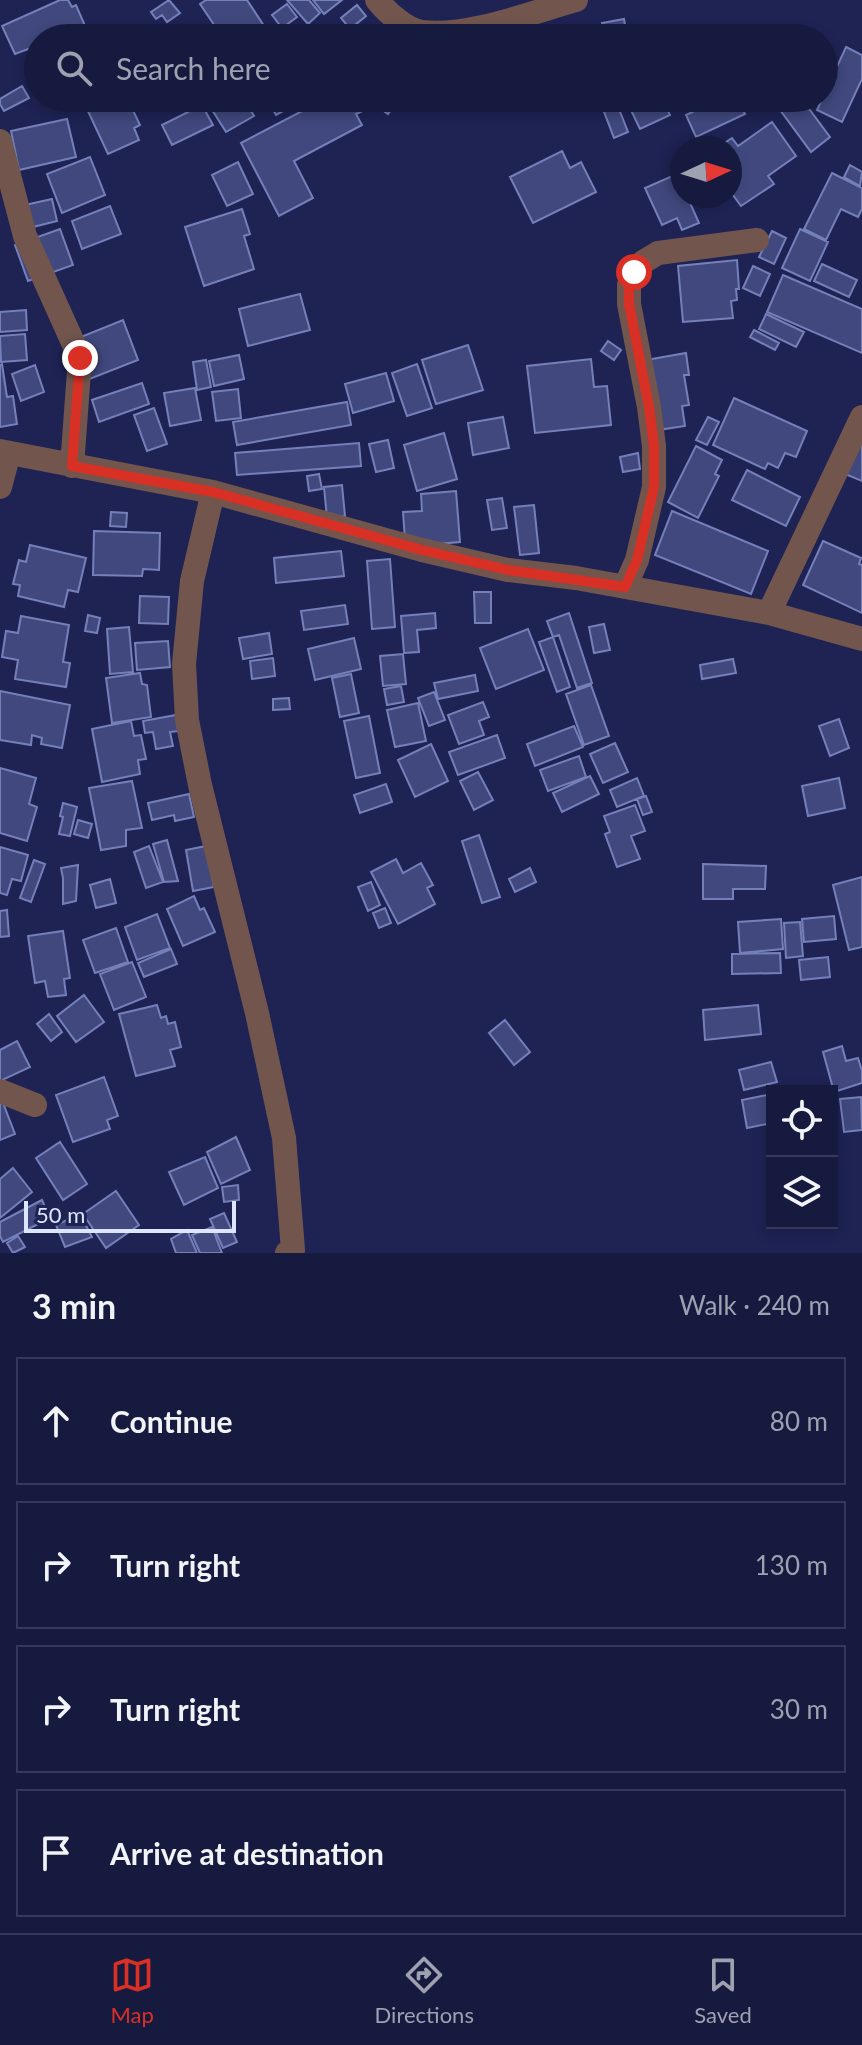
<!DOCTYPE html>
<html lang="en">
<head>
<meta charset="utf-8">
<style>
  body { margin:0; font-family:Lato,sans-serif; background:#23274a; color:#f1f3f6 }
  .controls { position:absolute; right:24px; bottom:24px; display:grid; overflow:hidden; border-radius:0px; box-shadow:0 4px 12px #0003 }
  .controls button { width:72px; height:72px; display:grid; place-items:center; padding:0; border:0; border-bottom:2px solid #353859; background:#161a3f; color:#f1f3f6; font:40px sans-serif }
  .compass { position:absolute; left:670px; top:136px; width:72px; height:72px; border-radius:50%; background:#161a3f; box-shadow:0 4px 12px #0003; rotate:86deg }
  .scale { position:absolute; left:24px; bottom:20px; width:212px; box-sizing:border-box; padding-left:8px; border:4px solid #dee5fe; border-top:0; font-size:22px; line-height:28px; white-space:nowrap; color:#dee5fe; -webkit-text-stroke:6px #1e2354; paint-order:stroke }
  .stop { position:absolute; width:24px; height:24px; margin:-18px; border:6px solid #d93025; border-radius:50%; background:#fff }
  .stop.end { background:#d93025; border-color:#fff; box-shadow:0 2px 8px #0008 }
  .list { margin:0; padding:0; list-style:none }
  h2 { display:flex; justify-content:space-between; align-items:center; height:104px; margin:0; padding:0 32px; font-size:34px }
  h2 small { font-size:26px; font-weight:400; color:#9ea1b0 }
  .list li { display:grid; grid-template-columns:52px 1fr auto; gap:24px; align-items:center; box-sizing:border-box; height:128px; margin:0 16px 16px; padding:0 16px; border:2px solid #353859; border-radius:0px }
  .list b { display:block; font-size:30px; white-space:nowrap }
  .list em { font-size:26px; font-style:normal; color:#9ea1b0 }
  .icon { flex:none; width:44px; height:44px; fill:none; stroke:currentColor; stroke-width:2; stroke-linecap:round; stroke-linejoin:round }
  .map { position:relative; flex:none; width:862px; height:1253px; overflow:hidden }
  .search { position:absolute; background:#161a3f; box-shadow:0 4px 12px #0003; left:24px; right:24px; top:24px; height:88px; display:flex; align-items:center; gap:20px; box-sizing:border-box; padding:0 28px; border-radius:44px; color:#9ea1b0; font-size:30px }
  .sheet { height:680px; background:#161a3f }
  nav { display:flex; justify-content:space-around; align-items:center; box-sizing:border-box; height:112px; border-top:2px solid #353859; background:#161a3f; font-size:22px; color:#9ea1b0 }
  nav a { display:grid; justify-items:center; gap:4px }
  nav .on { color:#d93025 }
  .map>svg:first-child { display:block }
</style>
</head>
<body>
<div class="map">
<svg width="862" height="1253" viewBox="0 0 862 1253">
  <rect width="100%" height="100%" fill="#1e2354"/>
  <!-- building -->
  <path fill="#40487e" stroke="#7580ba" stroke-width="2" d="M 60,0 L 68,0 L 72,7 L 76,5 L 86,28 L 64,38 L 38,38 L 38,57 L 33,59 L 28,49 L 15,54 L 2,26 Z
    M 169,0 L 180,13 L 167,22 L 162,15 L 156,19 L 151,12 Z
    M 206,0 L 247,0 L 272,38 L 223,38 L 200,4 Z
    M 287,0 L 309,0 L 320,13 L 308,24 Z
    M 313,0 L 342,0 L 324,14 Z
    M 287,4 L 297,17 L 282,28 L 272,15 Z
    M 357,5 L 366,16 L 350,29 L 341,18 Z
    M 624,19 L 627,38 L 605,38 L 602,23 Z
    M 846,47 L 862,55 L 862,79 L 842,122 L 817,110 Z
    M 22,86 L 29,98 L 4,111 L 0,104 L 0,99 Z
    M 105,98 L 120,98 L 124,106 L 130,104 L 140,125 L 134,128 L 139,140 L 108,154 L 86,107 Z
    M 221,98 L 243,98 L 254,116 L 226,132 L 209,105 Z
    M 266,98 L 301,98 L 302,101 L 276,115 Z
    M 327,98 L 364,98 L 369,108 L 356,114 L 362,125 L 294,161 L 313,198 L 279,216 L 241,143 Z
    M 383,98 L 400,98 L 388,114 L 377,106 Z
    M 641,98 L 662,98 L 670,115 L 640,129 L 628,104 Z
    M 722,98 L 738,98 L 745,114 L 696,137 L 686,115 Z
    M 774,98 L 801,98 L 830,137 L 811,152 L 772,99 Z
    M 617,104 L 628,132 L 614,138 L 603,109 Z
    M 202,105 L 213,125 L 172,145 L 162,125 Z
    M 67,119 L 76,157 L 19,170 L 11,131 Z
    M 772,122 L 796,156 L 768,176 L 774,184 L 741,206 L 730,191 L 730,148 L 717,148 L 732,138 L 738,146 Z
    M 562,151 L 570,168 L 581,162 L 596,192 L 533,223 L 510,177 Z
    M 90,157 L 105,195 L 62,213 L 47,174 Z
    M 238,162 L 253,194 L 227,206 L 212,175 Z
    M 850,165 L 862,172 L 860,186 L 844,177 Z
    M 832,173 L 862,188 L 862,209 L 858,217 L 841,209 L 826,240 L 804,229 Z
    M 677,174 L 682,184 L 682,196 L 687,196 L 699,223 L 682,230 L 677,218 L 662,225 L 645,188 Z
    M 52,199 L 57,221 L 21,230 L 16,207 Z
    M 110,206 L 121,234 L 82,249 L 72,221 Z
    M 242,209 L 250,234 L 244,236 L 254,269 L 204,286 L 185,227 Z
    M 60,229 L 73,265 L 28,281 L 15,245 Z
    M 800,229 L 828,242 L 810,281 L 782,268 Z
    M 772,231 L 786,238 L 774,264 L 759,257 Z
    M 737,260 L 739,289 L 736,289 L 737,300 L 731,301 L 733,318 L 683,322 L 678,266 Z
    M 822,264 L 857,280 L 849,297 L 814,281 Z
    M 753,266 L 770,274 L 760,296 L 743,288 Z
    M 783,275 L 862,309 L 862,353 L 767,312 Z
    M 300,294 L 310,330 L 248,346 L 239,309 Z
    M 26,310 L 27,330 L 0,332 L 0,312 Z
    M 766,314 L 804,332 L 796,347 L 759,329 Z
    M 123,320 L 138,360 L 87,380 L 71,341 Z
    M 754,330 L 779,343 L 775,350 L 750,337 Z
    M 25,334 L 27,360 L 1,362 L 0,336 Z
    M 608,341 L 621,350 L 614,360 L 601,351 Z
    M 468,345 L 483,390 L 436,404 L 422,360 Z
    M 686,353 L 689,375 L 684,375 L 689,405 L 682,406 L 685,426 L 658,430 L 646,360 Z
    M 239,355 L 244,379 L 214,386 L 209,361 Z
    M 591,359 L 594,387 L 607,386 L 611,425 L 535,433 L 527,366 Z
    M 206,360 L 211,387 L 197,390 L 193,362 Z
    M 2,364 L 7,397 L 13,396 L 17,424 L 0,427 L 0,365 Z
    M 417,364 L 432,408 L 407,416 L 392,373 Z
    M 35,365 L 44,392 L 21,401 L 12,374 Z
    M 386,373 L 394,401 L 353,413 L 345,384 Z
    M 142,383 L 149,404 L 99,422 L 92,400 Z
    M 195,388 L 201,420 L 170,426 L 164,393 Z
    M 238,389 L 241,418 L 216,421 L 212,392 Z
    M 734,398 L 807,431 L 796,457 L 785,453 L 778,468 L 768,463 L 765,469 L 713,445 Z
    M 347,402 L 351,425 L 237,445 L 233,422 Z
    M 154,408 L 167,444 L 147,451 L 134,415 Z
    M 503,417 L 509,448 L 473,455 L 468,423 Z
    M 708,417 L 719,422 L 707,445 L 696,440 Z
    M 444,433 L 457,479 L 417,491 L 404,445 Z
    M 862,435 L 862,481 L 845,474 Z
    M 388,440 L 394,468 L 376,472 L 369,444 Z
    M 359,443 L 361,466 L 237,475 L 235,453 Z
    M 696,446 L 722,460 L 715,474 L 719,476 L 698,518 L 668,502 Z
    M 638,453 L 640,469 L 623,472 L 620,457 Z
    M 747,470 L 800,497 L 786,526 L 732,500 Z
    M 319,474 L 322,489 L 309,491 L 307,476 Z
    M 342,485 L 345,516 L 327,518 L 324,487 Z
    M 456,491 L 460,542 L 425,545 L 405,540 L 403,512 L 422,511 L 421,494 Z
    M 502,498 L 507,528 L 492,530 L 487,500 Z
    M 534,505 L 539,553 L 520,555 L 514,507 Z
    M 672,511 L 768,551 L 751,594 L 655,555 Z
    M 111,512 L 127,513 L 126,527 L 110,526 Z
    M 94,531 L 160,533 L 159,570 L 143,569 L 142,576 L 93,575 Z
    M 823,541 L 861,558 L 859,564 L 862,565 L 862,613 L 803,585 Z
    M 30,545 L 86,558 L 78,592 L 68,590 L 64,607 L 18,596 L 20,585 L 13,584 L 19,560 L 26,562 Z
    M 341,551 L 344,576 L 276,583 L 274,558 Z
    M 390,559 L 395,627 L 372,629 L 367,561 Z
    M 474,592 L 491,592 L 491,623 L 475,623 Z
    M 140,596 L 169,597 L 168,624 L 139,623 Z
    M 345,605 L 348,624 L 304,630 L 301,611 Z
    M 435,613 L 436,628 L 417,630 L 419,652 L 404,653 L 401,616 Z
    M 569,613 L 592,683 L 577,688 L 559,635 L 553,637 L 547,621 Z
    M 88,615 L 100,618 L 97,633 L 85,631 Z
    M 21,616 L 69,625 L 63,662 L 70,663 L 66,687 L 15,679 L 18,660 L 2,657 L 6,631 L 18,633 Z
    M 604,624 L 610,650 L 594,653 L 589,627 Z
    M 129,627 L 133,672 L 110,674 L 107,629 Z
    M 528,629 L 544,670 L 496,689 L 480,648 Z
    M 269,633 L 272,654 L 243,659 L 239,638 Z
    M 553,637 L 570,687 L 557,692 L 539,642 Z
    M 354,638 L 361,669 L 315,680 L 308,649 Z
    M 168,641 L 170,667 L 137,670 L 135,643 Z
    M 403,654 L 406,684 L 383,686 L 380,656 Z
    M 273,658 L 275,676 L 252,679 L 250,661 Z
    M 733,659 L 736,673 L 702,679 L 700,665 Z
    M 140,673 L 142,684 L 147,685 L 151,717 L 112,723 L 106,678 Z
    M 351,674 L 359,713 L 340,717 L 332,678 Z
    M 475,675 L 478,691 L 438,699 L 434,683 Z
    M 591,685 L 609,736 L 584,745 L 566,694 Z
    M 401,686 L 404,702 L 387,705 L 384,689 Z
    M 0,691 L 70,705 L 62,748 L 41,744 L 42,738 L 32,735 L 31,745 L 0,740 Z
    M 434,692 L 445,720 L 429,726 L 418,698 Z
    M 289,698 L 290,709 L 273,710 L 273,699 Z
    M 483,702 L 489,717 L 479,721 L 484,735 L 459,744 L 448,715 Z
    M 418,703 L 426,741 L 395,747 L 387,710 Z
    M 176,715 L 179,731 L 170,732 L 173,746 L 156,749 L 153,732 L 145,733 L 143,721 Z
    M 369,716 L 380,773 L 356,778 L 344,721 Z
    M 839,719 L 849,748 L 830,756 L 819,726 Z
    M 131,721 L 134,736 L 141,735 L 146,759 L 138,760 L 140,774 L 102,782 L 92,729 Z
    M 574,726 L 583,747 L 535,766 L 527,744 Z
    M 497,735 L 505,758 L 458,775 L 449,752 Z
    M 615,743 L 628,772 L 603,783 L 590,754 Z
    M 431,744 L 448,781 L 415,797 L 398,760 Z
    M 579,756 L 586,777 L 548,791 L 540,770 Z
    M 0,768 L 36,778 L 29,804 L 37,807 L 27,841 L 0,833 Z
    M 478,772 L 493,800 L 474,810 L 460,781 Z
    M 590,776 L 599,794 L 562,812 L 553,793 Z
    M 637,778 L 644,796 L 617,807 L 610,790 Z
    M 839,778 L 845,808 L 808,816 L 802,786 Z
    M 132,781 L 142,828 L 126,830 L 126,846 L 101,850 L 89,788 Z
    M 386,784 L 392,802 L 360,813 L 354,795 Z
    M 189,794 L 194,817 L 175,821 L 174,815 L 152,820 L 148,803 Z
    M 646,796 L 652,812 L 643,815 L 637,799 Z
    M 63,803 L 77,807 L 70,836 L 59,834 L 63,817 L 60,816 Z
    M 635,805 L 645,831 L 631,836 L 640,859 L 617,867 L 605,834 L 610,832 L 604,816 Z
    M 78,820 L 92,824 L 88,838 L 74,834 Z
    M 479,835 L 500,897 L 482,903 L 462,841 Z
    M 167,840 L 178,881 L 164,882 L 153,844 Z
    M 149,846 L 163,882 L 146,888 L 134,852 Z
    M 206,846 L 214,887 L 193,891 L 186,850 Z
    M 0,847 L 28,855 L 21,881 L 12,879 L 7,895 L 0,893 Z
    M 396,859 L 403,873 L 421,863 L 433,885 L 427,888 L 435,904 L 398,924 L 371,872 Z
    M 34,860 L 45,864 L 31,902 L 20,898 Z
    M 703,864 L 766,866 L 765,889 L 733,889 L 733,899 L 703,899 Z
    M 78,865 L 76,901 L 63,904 L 63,878 L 61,868 Z
    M 530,868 L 536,882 L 515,892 L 509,879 Z
    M 862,877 L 862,947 L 849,950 L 833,885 Z
    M 110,879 L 116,903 L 96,908 L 90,885 Z
    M 371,882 L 380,905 L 368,911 L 358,887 Z
    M 194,896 L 200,910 L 204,908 L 215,932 L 183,946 L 167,909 Z
    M 385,908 L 391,923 L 379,928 L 373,913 Z
    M 7,910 L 9,936 L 0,937 L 0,911 Z
    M 157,914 L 170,948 L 137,960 L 125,927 Z
    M 834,916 L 836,939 L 804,942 L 802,919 Z
    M 781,919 L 783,949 L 740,953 L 738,922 Z
    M 800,922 L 803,956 L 786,958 L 784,923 Z
    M 116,928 L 128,962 L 95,973 L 83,940 Z
    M 63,931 L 70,978 L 64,979 L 66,995 L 48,997 L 45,981 L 35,983 L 28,936 Z
    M 171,949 L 177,964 L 144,977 L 138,963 Z
    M 780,953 L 781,973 L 732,974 L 732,954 Z
    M 828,957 L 830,977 L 801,980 L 799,960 Z
    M 132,962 L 146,997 L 114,1010 L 100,974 Z
    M 84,995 L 104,1022 L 76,1042 L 57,1016 Z
    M 157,1005 L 161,1018 L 166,1016 L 168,1024 L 175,1022 L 181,1047 L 170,1050 L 175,1066 L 136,1076 L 119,1014 Z
    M 758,1005 L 761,1034 L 705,1040 L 703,1010 Z
    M 49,1014 L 62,1032 L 51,1041 L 37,1024 Z
    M 505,1020 L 530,1052 L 514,1065 L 489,1033 Z
    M 17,1041 L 30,1067 L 0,1081 L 0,1050 Z
    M 842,1046 L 846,1061 L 858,1058 L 862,1071 L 862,1083 L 834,1092 L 823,1052 Z
    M 771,1062 L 777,1082 L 744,1090 L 739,1070 Z
    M 104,1077 L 118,1116 L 107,1120 L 110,1129 L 73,1142 L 56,1095 Z
    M 772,1094 L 772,1123 L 747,1128 L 742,1100 Z
    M 0,1095 L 15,1134 L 0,1140 Z
    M 861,1097 L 862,1130 L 844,1132 L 840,1099 Z
    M 236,1137 L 250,1170 L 221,1184 L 207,1152 Z
    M 60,1142 L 87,1184 L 63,1200 L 36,1158 Z
    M 205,1157 L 218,1188 L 184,1205 L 169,1172 Z
    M 13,1168 L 32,1192 L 0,1218 L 0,1179 Z
    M 238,1185 L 239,1200 L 224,1202 L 222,1187 Z
    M 116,1191 L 139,1225 L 106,1248 L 83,1214 Z
    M 42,1200 L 50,1218 L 3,1242 L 0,1236 L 0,1222 Z
    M 224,1213 L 237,1242 L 223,1248 L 210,1219 Z
    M 80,1214 L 92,1237 L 65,1247 L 56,1225 Z
    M 212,1227 L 222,1253 L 200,1253 L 192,1235 Z
    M 187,1230 L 197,1253 L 176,1253 L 171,1239 Z
    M 18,1236 L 25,1247 L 13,1253 L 7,1243 Z"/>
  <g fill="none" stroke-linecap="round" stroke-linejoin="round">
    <!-- minor -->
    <path stroke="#72564e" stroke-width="24" d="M 377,0 C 387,12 406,30 422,32 C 467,38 533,12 576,0
      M 0,141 L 25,236 L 80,358 L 72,466
      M 0,451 L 213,492 L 422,550 L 508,570 L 576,578 L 769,613 L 862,639
      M 0,487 L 9,453
      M 213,492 L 192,581 L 184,664 L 187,720 L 200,785 L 257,1013 L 284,1138 L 293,1250 L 287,1253
      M 625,587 L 637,560 L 654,487 L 654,446 L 649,407 L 629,304 L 629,285 L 634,272 L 643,262 L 658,253 L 757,240
      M 769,613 L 862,417
      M 0,1091 L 35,1105"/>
  </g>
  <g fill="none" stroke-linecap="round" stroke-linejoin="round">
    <!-- route -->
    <path stroke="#d93025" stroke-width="10" d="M 80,358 L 72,466 L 213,492 L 422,550 L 508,570 L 625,587 L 637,560 L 654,487 L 654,446 L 649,407 L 629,304 L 629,285 L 634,272"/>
  </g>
</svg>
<div class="controls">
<button><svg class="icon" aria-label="locate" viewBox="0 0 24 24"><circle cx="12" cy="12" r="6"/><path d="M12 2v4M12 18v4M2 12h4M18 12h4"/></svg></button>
<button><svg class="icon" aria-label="layers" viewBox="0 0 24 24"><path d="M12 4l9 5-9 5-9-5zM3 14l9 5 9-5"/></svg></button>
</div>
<svg class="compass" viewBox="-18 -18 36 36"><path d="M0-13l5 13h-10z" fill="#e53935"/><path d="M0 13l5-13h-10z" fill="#9ea1b0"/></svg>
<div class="scale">50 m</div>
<div class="stop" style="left:634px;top:272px"></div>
<div class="stop end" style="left:80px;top:358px"></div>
<div class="search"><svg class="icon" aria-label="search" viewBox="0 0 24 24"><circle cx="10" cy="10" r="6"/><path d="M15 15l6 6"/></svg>Search here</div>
</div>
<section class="sheet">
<h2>3 min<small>Walk · 240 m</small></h2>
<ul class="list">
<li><svg class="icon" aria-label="ahead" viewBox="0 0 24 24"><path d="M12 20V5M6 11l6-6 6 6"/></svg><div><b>Continue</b></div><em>80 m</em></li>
<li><svg class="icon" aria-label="right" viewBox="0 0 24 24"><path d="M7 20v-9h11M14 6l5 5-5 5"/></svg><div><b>Turn right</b></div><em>130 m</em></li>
<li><svg class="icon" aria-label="right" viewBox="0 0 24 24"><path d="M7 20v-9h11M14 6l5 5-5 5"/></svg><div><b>Turn right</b></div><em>30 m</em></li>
<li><svg class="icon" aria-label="arrive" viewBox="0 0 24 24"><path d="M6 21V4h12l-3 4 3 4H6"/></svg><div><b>Arrive at destination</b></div></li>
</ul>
</section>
<nav>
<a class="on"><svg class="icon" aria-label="map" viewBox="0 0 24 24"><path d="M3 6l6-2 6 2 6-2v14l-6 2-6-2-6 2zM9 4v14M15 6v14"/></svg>Map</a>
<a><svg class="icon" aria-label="directions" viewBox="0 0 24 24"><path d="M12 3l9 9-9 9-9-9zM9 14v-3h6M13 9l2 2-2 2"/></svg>Directions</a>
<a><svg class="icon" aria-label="saved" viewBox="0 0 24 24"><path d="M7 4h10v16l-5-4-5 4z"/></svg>Saved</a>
</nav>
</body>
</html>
